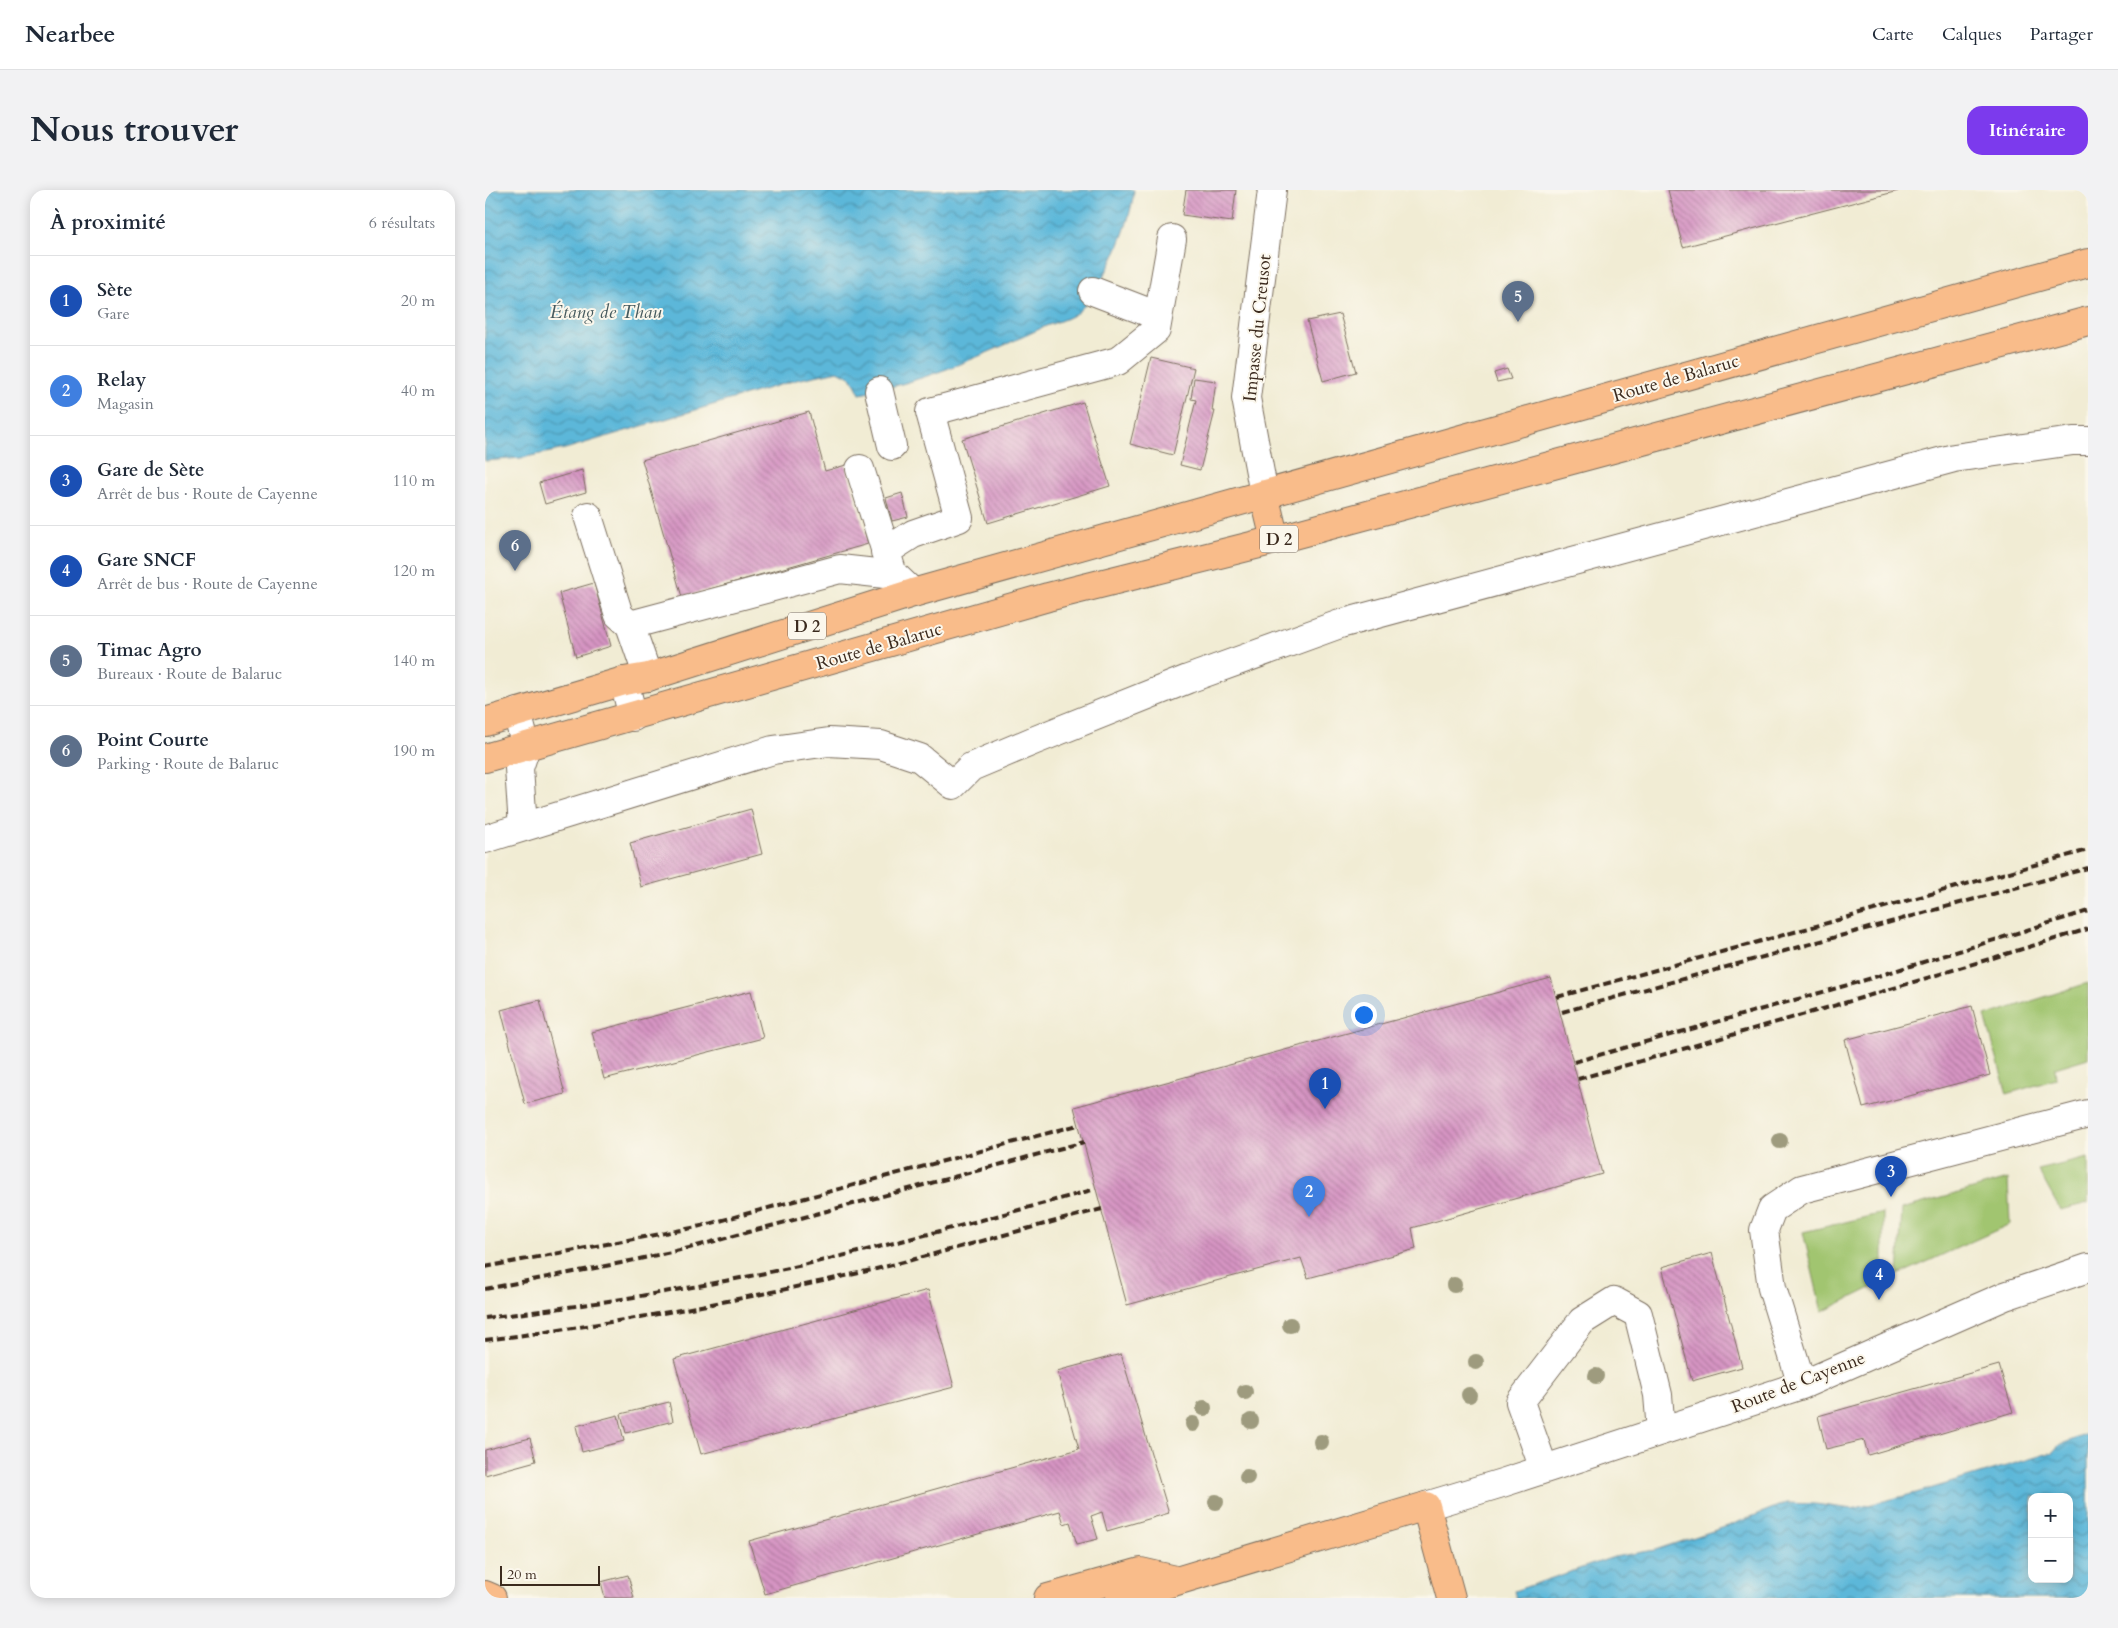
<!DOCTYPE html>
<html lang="fr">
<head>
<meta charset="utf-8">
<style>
  body { margin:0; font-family:Cardo,serif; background:#f2f2f3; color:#1f2937 }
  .controls { position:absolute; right:15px; bottom:15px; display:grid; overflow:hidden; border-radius:10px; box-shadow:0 2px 12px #0003 }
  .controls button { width:45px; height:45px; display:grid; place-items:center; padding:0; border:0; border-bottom:1px solid #e0e1e3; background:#fff; color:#1f2937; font:25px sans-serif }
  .scale { position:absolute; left:15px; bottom:12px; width:100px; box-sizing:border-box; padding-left:5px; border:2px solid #3b2a1e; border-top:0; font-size:14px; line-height:18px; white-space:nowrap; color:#3b2a1e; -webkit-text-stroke:4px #fbf7ec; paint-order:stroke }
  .you { position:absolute; left:878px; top:824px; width:18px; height:18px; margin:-12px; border:4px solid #fff; border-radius:50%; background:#1a73e8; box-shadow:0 0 0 8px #1a73e833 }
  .badge { display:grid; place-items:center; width:32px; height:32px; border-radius:50%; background:#7c3aed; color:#fff; font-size:16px; font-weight:700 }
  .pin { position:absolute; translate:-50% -41px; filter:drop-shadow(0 1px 2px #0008) }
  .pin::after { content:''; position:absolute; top:26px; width:18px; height:15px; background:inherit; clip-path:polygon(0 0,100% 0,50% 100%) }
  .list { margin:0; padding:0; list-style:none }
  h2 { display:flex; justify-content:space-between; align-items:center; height:65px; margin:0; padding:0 20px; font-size:21px }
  h2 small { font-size:16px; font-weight:400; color:#747a83 }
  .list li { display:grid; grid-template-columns:32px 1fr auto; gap:15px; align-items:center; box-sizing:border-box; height:90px; padding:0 20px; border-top:1px solid #e0e1e3 }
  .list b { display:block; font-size:19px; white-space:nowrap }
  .list p { margin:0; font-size:16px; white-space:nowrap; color:#747a83 }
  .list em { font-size:16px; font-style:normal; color:#747a83 }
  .map { position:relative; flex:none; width:1603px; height:1408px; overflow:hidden; border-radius:15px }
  header { display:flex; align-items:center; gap:30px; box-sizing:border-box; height:70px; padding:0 25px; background:#fff; border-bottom:1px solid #e0e1e3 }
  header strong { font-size:24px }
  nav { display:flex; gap:28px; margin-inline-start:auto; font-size:18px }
  .intro { display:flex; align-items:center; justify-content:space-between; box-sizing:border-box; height:120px; padding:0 30px }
  h1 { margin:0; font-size:35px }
  .button { padding:12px 22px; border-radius:15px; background:#7c3aed; color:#fff; font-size:18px; font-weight:700 }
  main { display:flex; gap:30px; padding:0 30px }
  aside { flex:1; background:#fff; border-radius:15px; box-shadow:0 2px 12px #0003 }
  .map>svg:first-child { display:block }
</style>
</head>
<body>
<header>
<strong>Nearbee</strong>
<nav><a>Carte</a><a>Calques</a><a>Partager</a></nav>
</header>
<div class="intro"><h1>Nous trouver</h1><a class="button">Itinéraire</a></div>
<main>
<aside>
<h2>À proximité<small>6 résultats</small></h2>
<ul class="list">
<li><span class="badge" style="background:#1a4fb4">1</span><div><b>Sète</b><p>Gare</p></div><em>20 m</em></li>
<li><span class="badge" style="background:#3f7fe0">2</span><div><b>Relay</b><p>Magasin</p></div><em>40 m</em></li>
<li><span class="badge" style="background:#1a4fb4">3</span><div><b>Gare de Sète</b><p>Arrêt de bus · Route de Cayenne</p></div><em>110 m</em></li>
<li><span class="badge" style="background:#1a4fb4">4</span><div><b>Gare SNCF</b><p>Arrêt de bus · Route de Cayenne</p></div><em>120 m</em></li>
<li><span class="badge" style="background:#5c6f8a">5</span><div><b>Timac Agro</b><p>Bureaux · Route de Balaruc</p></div><em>140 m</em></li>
<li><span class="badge" style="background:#5c6f8a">6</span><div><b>Point Courte</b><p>Parking · Route de Balaruc</p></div><em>190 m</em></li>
</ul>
</aside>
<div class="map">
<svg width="1603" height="1408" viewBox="0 0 1603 1408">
  <defs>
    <pattern id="water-waves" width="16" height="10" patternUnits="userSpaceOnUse" patternTransform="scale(1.25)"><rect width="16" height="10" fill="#5cb7d9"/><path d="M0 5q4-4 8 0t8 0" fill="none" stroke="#4d95af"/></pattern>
    <pattern id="building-back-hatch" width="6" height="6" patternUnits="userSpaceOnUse" patternTransform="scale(1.25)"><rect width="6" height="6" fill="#d694c3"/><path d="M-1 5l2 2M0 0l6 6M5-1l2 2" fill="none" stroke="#af799e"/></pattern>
  </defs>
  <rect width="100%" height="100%" fill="#fbf7ec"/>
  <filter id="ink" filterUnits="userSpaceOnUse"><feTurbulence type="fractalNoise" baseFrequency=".02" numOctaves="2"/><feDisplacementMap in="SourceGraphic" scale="10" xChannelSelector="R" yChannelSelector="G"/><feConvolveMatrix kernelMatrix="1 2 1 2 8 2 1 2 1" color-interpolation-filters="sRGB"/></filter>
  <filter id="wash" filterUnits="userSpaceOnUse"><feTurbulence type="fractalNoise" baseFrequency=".0096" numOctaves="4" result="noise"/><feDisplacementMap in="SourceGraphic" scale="20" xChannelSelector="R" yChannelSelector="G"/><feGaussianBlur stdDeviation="1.12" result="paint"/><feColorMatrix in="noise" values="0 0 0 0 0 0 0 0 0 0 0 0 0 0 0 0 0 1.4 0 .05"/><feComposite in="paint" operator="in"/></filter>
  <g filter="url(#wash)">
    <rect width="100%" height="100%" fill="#f1ecd4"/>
    <!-- grass -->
    <path fill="#a1c570" stroke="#6e7847" d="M 1603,793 L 1603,868 L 1570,878 L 1571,889 L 1522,904 L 1500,826 Z
      M 1603,968 L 1603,1013 L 1575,1020 L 1553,980 Z
      M 1523,989 L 1525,1034 L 1413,1085 L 1417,1019 Z
      M 1398,1023 L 1398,1092 L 1337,1122 L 1318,1042 Z"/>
    <!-- water -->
    <path fill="url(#water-waves)" stroke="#4c707c" fill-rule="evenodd" d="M 0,0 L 649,0 C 645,38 621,91 595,120 C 587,128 571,132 561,136 C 501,164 439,192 375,204 L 367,188 L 353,181 L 311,190 L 80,259 L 36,268 L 0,271 Z
      M 1603,1244 L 1603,1408 L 1031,1408 L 1029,1401 L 1129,1367 L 1170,1360 L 1243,1336 L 1301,1313 L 1330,1314 L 1367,1319 L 1431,1303 L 1568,1262 L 1574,1255 ZM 1547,1307 L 1584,1307 L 1584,1389 L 1547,1389 Z"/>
    <g id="blocks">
      <!-- building -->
      <path fill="url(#building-back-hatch)" d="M 701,0 L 751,0 L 747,32 L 697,25 Z
        M 1183,0 L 1413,0 L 1413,1 L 1198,57 Z
        M 855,124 L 871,182 L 838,191 L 822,131 Z
        M 666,168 L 709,178 L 688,265 L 645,254 Z
        M 1022,179 L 1026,189 L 1012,192 L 1009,183 Z
        M 709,188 L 731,191 L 727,221 L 730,221 L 715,280 L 695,275 L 711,210 L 706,209 Z
        M 598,212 L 625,296 L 503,333 L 477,249 Z
        M 324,222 L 340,281 L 361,275 L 383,354 L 197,407 L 157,270 Z
        M 97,280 L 101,302 L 60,314 L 54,293 Z
        M 417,303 L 423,327 L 407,331 L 401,308 Z
        M 109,393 L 126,456 L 91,467 L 74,403 Z
        M 266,619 L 277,664 L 156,697 L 145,653 Z
        M 1066,788 L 1117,984 L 927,1038 L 931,1059 L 823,1088 L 816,1068 L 642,1115 L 589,917 Z
        M 266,801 L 278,848 L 119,889 L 107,842 Z
        M 55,810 L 80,904 L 40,914 L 16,820 Z
        M 1487,816 L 1505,885 L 1378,918 L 1360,850 Z
        M 1227,1063 L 1257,1177 L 1207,1191 L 1177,1077 Z
        M 443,1100 L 469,1197 L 216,1264 L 189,1169 Z
        M 636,1164 L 684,1323 L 622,1341 L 617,1322 L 606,1326 L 613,1349 L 592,1354 L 585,1332 L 579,1334 L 575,1321 L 280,1404 L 264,1351 L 594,1259 L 572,1181 Z
        M 1514,1175 L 1528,1222 L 1383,1265 L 1379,1250 L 1341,1259 L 1333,1226 Z
        M 184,1212 L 188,1231 L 141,1243 L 136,1224 Z
        M 133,1225 L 139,1251 L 97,1262 L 91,1236 Z
        M 45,1248 L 51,1271 L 0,1285 L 0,1260 Z
        M 143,1385 L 149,1408 L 120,1408 L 116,1392 Z"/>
    </g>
  </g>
  <g filter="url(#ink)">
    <use href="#blocks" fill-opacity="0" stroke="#7b6e5e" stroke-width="1"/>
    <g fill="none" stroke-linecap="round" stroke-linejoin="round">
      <defs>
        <path id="minor" d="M 608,101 L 673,126
          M 394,201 L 407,256
          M 375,279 L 406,378
          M 779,304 L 761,208 L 787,0
          M 103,326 L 134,425 L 145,435
          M 400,362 L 428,344 L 474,328 L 445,222 L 633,171 L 671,140 L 687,49
          M 163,487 L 145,435 L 355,379 L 409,385 L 428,403
          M 139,491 L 148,527
          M 32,522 L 41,557 L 34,578 L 38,637
          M 0,649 L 288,560 L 344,552 L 396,555 L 435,568 L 468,595 L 486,577 L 548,551 L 703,489 L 855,434 L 1469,268 L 1588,251 L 1603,251
          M 1317,1195 L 1287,1098 L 1279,1040 L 1287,1019 L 1317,999 L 1603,924
          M 1059,1279 L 1035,1212 L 1097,1131 L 1129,1111 L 1153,1124 L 1173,1205 L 1176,1241
          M 941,1316 L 1017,1293 L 1317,1195 L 1520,1106 L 1603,1078"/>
        <path id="major" d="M 779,304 L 790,350
          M 0,532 L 139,491 L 163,487 L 428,403 L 1603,73
          M 0,568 L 563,407 L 790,350 L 1603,131
          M 0,1405 L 7,1408
          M 563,1408 L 656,1382 L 691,1390
          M 635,1408 L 941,1316 L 966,1408"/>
      </defs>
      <!-- minor casing -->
      <use href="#minor" stroke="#7b6e5e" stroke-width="30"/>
      <!-- major casing -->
      <use href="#major" stroke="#7b6e5e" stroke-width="30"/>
      <!-- minor -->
      <use href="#minor" stroke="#fff" stroke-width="28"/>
      <!-- major -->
      <use href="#major" stroke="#f9bc8a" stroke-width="28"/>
      <!-- rail -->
      <path stroke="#3b2a1e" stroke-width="4" stroke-dasharray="8 4" stroke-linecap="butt" d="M 1072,807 L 1346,732 L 1603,660
        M 1077,822 L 1603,678
        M 1089,872 L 1377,791 L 1603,721
        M 1093,889 L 1376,808 L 1603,739
        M 0,1077 L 212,1037 L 593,935
        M 0,1099 L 136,1073 L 204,1058 L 599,952
        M 0,1128 C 123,1113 245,1093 365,1064 C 446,1044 527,1022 607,1000
        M 0,1150 C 131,1134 262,1109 391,1079 C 467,1060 542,1038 617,1019"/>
    </g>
    <!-- trees -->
    <g fill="#9e9b7e">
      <circle cx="1295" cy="951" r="8"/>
      <circle cx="969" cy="1095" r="8"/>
      <circle cx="805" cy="1135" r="8"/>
      <circle cx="991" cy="1172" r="8"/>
      <circle cx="1111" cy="1186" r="8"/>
      <circle cx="760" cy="1202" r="8"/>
      <circle cx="984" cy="1205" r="8"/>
      <circle cx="719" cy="1218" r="8"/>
      <circle cx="766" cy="1231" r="8"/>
      <circle cx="708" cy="1234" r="8"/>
      <circle cx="836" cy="1252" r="8"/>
      <circle cx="762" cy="1287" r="8"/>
      <circle cx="731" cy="1312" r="8"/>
    </g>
  </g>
  <g text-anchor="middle" stroke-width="4" stroke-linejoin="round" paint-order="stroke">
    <!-- shield labels -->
    <g fill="#fbf7ec" stroke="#75685c" stroke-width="1">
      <rect x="775" y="335.5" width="38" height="27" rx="4"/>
      <rect x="303" y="422.5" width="38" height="27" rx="4"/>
    </g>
    <g font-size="16" font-weight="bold" fill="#3b2a1e">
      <text x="794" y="355">D 2</text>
      <text x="322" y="442">D 2</text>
    </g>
    <!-- street labels -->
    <g font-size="18" fill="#3b2a1e" stroke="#fbf7ec">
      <text transform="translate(772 138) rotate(-84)" y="6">Impasse du Creusot</text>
      <text transform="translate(1191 188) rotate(-16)" y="6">Route de Balaruc</text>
      <text transform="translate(394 456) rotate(-16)" y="6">Route de Balaruc</text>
      <text transform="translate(1313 1192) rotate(-21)" y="6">Route de Cayenne</text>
    </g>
    <!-- water labels -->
    <g font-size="19" font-style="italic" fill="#475b5f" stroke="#fbf7ec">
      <text x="121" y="128">Étang de Thau</text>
    </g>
  </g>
</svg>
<div class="controls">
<button>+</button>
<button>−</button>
</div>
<div class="scale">20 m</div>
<div class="you"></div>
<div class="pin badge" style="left:840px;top:919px;background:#1a4fb4">1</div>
<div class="pin badge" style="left:824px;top:1027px;background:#3f7fe0">2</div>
<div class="pin badge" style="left:1406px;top:1007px;background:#1a4fb4">3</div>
<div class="pin badge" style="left:1394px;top:1110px;background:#1a4fb4">4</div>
<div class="pin badge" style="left:1033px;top:132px;background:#5c6f8a">5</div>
<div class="pin badge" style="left:30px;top:381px;background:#5c6f8a">6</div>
</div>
</main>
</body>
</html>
